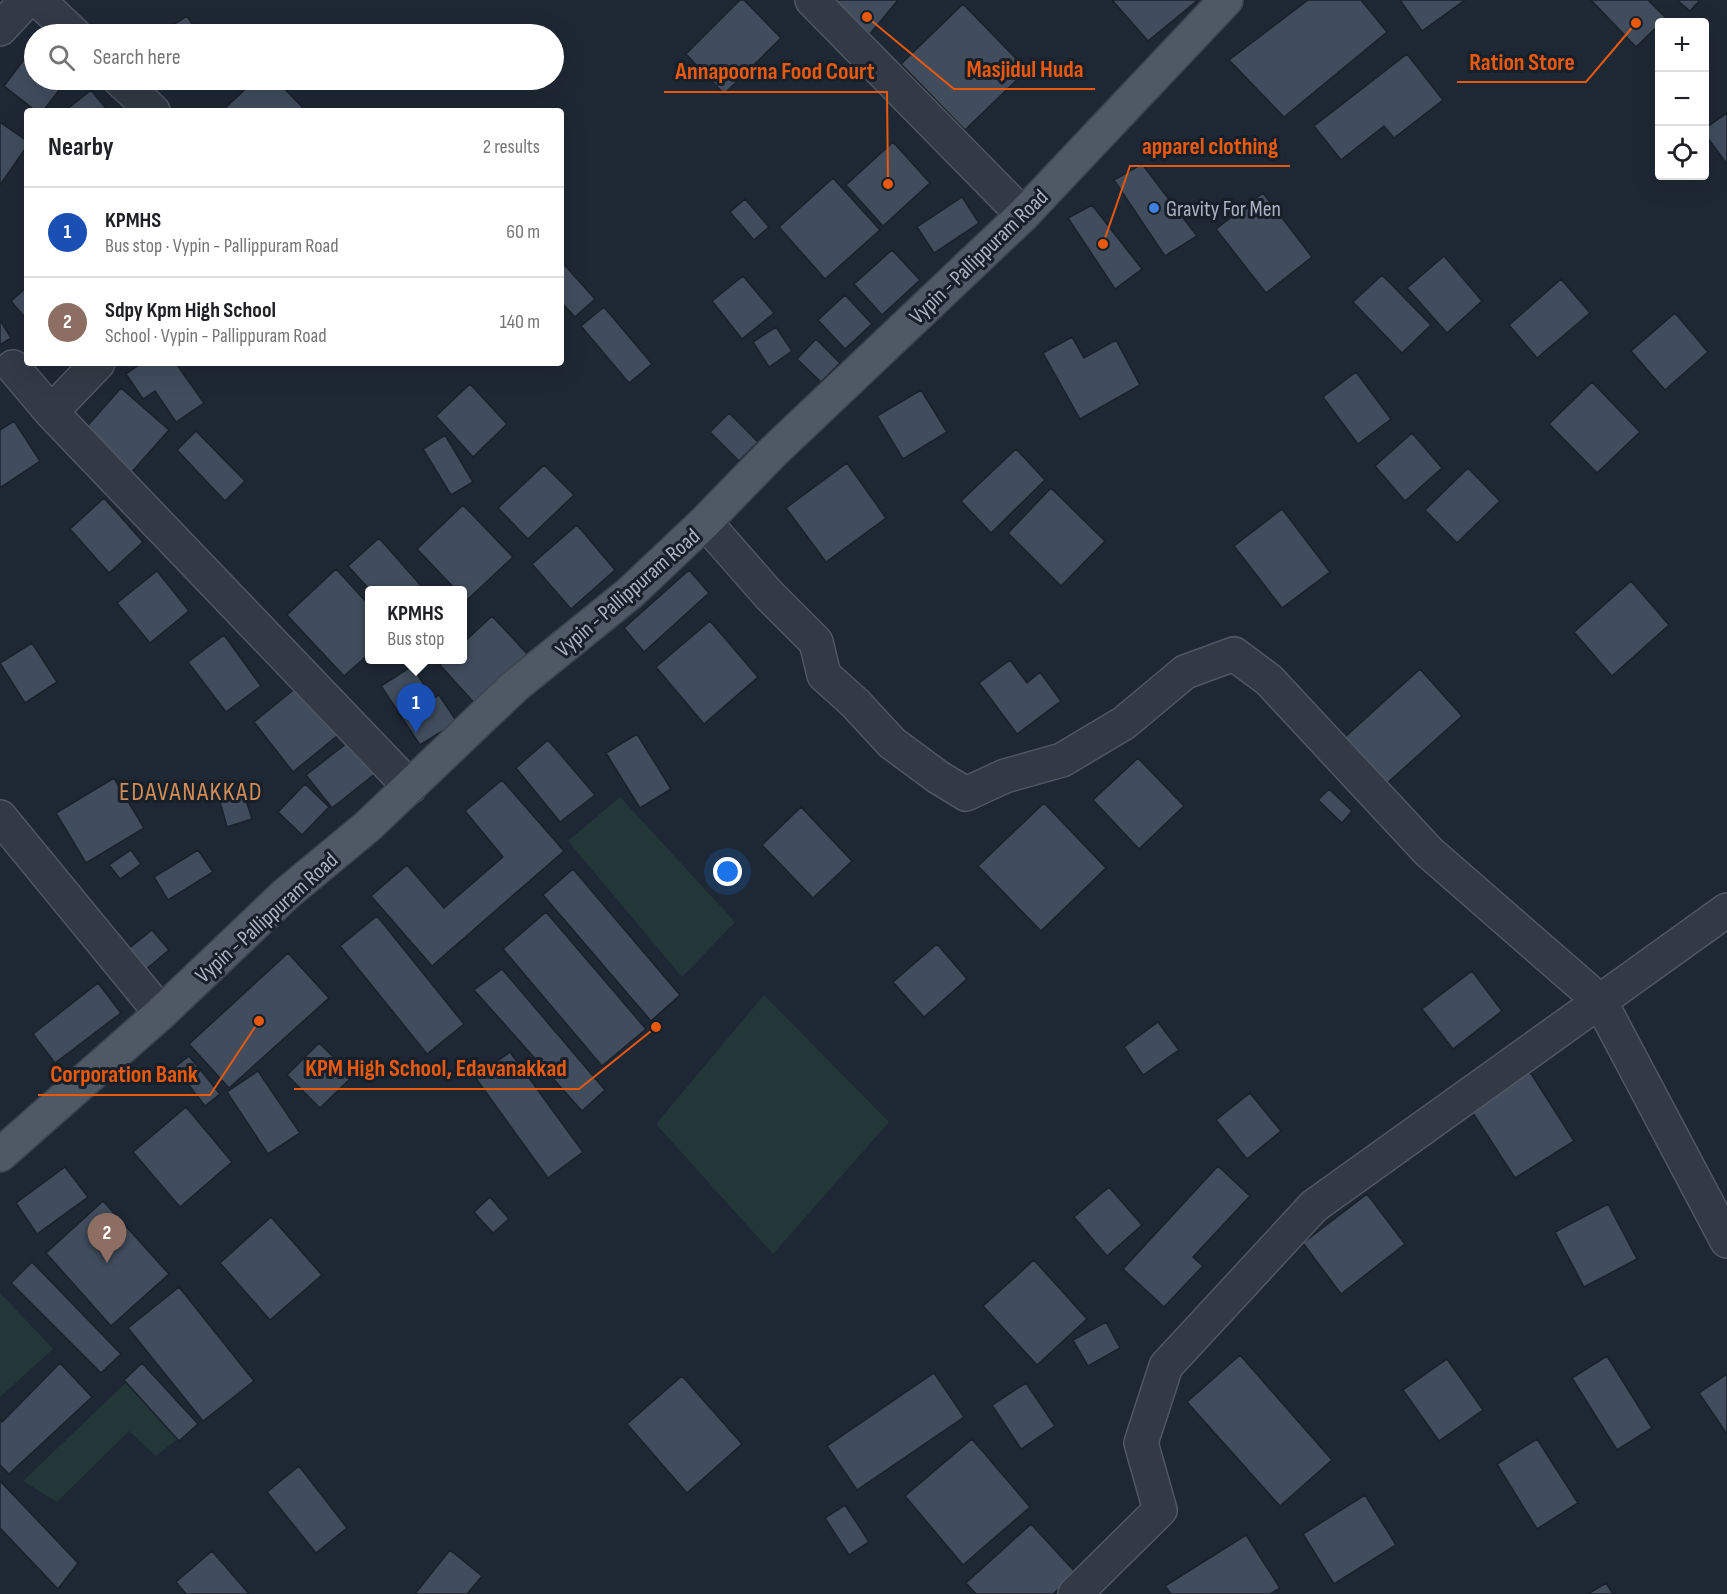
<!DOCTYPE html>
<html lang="en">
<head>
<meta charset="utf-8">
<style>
  body { margin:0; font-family:"Sofia Sans Condensed",sans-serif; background:#f2f2f2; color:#202124 }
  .controls { position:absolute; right:18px; top:18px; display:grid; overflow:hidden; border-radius:6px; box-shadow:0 6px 24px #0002 }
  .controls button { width:54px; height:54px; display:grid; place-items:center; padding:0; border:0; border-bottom:2px solid #e0e0e0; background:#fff; color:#202124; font:30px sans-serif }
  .you { position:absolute; left:728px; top:872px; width:21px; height:21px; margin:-15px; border:4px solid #fff; border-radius:50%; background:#1a73e8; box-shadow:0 0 0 9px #1a73e833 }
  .badge { display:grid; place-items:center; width:39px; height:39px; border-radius:50%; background:#0f766e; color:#fff; font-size:20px; font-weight:700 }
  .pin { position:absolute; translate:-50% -50px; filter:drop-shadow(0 2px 3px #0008) }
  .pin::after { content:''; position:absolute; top:32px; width:21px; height:18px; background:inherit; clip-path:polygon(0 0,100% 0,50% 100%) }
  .popup { position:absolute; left:365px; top:586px; width:102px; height:78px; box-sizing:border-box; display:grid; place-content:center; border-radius:6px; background:#fff; filter:drop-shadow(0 2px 4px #0005); font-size:20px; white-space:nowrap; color:#757577 }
  .popup b { font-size:22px; color:#202124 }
  .popup::after { content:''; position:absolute; left:50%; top:100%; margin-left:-12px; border:12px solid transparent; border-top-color:#fff }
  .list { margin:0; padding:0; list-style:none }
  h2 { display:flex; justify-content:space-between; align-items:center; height:78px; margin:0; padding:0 24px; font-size:26px }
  h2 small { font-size:20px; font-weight:400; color:#757577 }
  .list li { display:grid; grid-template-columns:39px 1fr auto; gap:18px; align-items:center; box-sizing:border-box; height:90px; padding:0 24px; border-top:2px solid #e0e0e0 }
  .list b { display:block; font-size:22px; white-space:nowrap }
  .list p { margin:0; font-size:20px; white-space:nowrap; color:#757577 }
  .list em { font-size:20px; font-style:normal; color:#757577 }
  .icon { flex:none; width:33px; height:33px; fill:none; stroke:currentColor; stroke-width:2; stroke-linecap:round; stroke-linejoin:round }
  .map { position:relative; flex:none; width:1727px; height:1594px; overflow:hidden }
  .search { position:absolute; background:#fff; box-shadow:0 6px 24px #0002; left:24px; top:24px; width:540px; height:66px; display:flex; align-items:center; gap:15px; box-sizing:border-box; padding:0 21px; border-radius:33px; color:#757577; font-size:22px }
  .panel { position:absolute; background:#fff; box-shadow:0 6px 24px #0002; left:24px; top:108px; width:540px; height:258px; border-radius:6px }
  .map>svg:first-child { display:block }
</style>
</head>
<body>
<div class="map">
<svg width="1727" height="1594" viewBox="0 0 1727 1594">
  <rect width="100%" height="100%" fill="#1e2834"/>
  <!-- green -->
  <path fill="#233738" d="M 620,797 L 735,922 L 682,977 L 568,841 Z
    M 764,995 L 889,1122 L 773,1254 L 656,1124 Z
    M 0,1293 L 53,1349 L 0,1397 Z
    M 135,1374 L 186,1432 L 156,1456 L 129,1431 L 57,1502 L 23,1481 Z"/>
  <!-- building -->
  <path fill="#414d5d" stroke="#19212b" stroke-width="1.5" d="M 740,0 L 744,0 L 781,38 L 724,94 L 686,54 Z
    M 829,0 L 898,0 L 870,34 Z
    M 1112,0 L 1198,0 L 1148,41 Z
    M 1308,0 L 1361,0 L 1387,32 L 1284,117 L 1229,60 Z
    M 1400,0 L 1465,0 L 1422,31 Z
    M 1591,0 L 1648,0 L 1666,18 L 1636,47 Z
    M 1677,0 L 1700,0 L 1690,11 Z
    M 963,4 L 1027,70 L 965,130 L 901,64 Z
    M 187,16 L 199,34 L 158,34 Z
    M 34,46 L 34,80 L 67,80 L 43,111 L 36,111 L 4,86 Z
    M 1407,54 L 1443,100 L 1394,138 L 1384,126 L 1341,160 L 1314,126 Z
    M 255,80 L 276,80 L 306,111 L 222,111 Z
    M 91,90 L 108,111 L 65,111 Z
    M 1727,113 L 1727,164 L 1704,133 L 1704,129 Z
    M 0,122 L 27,141 L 27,146 L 0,185 Z
    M 893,142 L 930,183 L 883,226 L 846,185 Z
    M 1142,164 L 1197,236 L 1165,256 L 1114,180 Z
    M 833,178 L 880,230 L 825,279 L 779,227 Z
    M 1263,193 L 1312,257 L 1266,293 L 1216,229 Z
    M 962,197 L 979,223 L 934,253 L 917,227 Z
    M 745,199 L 769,227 L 754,240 L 730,212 Z
    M 1092,205 L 1142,269 L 1115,289 L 1068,218 Z
    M 892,250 L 920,280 L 882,315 L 854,284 Z
    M 1444,256 L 1482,301 L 1447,333 L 1407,288 Z
    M 561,261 L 595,299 L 575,317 L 561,302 Z
    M 1382,275 L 1431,325 L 1402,353 L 1353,302 Z
    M 743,276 L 774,313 L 742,339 L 712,301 Z
    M 1561,279 L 1590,313 L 1537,358 L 1509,325 Z
    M 27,287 L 27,320 L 11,301 Z
    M 845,295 L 872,324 L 845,349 L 818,320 Z
    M 604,307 L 652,364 L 629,383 L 581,326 Z
    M 1675,313 L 1708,352 L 1665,390 L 1631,351 Z
    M 0,320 L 11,338 L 0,345 Z
    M 776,327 L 792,351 L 769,367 L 753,342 Z
    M 1072,337 L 1084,358 L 1116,340 L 1140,385 L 1080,419 L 1043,353 Z
    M 816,339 L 840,363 L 821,382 L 797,359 Z
    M 142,363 L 180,363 L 177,365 L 204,403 L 176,422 L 155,391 L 143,399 L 126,374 Z
    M 1356,372 L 1391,419 L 1358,444 L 1323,397 Z
    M 1592,382 L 1640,432 L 1597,473 L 1549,424 Z
    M 470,384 L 507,424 L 473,457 L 436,416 Z
    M 121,388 L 169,430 L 130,474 L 82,432 Z
    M 921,390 L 947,432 L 903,459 L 877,416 Z
    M 729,413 L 758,442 L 739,461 L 710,432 Z
    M 14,421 L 40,461 L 0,488 L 0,430 Z
    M 196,431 L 245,481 L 225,501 L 177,450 Z
    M 1412,433 L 1442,468 L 1405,501 L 1375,466 Z
    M 445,435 L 473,482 L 451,495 L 423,449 Z
    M 1016,449 L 1045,480 L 991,533 L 961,501 Z
    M 847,463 L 886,518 L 826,562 L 786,508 Z
    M 544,465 L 574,495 L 528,539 L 498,508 Z
    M 1468,468 L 1500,501 L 1457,543 L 1425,510 Z
    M 1051,488 L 1105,541 L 1061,586 L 1008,533 Z
    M 104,498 L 143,542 L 109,573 L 70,529 Z
    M 463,505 L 513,557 L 466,601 L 462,597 L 462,590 L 456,590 L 417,549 Z
    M 1282,509 L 1330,572 L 1282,608 L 1234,546 Z
    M 577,525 L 615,570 L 571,609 L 532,564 Z
    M 379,538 L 423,588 L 420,590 L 370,590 L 348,566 Z
    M 336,569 L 370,606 L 370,653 L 344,676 L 287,615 Z
    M 689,570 L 709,593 L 644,652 L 624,628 Z
    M 157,571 L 189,611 L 150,643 L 117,603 Z
    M 1631,581 L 1669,625 L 1612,676 L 1574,632 Z
    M 492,616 L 530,657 L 477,706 L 440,665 L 445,660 L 462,660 L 462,644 Z
    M 710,621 L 758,677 L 704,724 L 656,667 Z
    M 224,635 L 261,686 L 226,712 L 188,662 Z
    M 32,643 L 57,682 L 25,703 L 0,663 Z
    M 1010,660 L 1027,683 L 1040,672 L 1061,701 L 1017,734 L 979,683 Z
    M 412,666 L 433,699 L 439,695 L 457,722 L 420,745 L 381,686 Z
    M 1420,669 L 1462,716 L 1385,785 L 1344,738 Z
    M 302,683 L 342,732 L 293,772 L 254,722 Z
    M 637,734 L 671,789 L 640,808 L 606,753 Z
    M 351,740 L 376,773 L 332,808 L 306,775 Z
    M 548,740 L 595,795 L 560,822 L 516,768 Z
    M 1138,758 L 1184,806 L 1139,849 L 1093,800 Z
    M 114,778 L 144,828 L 86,863 L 56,813 Z
    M 502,780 L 564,851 L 432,966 L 371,896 L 407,865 L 444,908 L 503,857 L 465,811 Z
    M 305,784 L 329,807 L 302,835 L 278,812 Z
    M 1329,789 L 1352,811 L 1342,823 L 1318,800 Z
    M 244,794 L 252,819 L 227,827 L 220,802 Z
    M 1044,803 L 1106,868 L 1041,931 L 978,866 Z
    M 801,807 L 852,861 L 813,898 L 762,845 Z
    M 131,850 L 141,864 L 120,879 L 109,865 Z
    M 198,850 L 213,872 L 168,900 L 154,877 Z
    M 573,869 L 680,995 L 651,1021 L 543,895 Z
    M 546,912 L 646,1029 L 602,1066 L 503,949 Z
    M 377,916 L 464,1024 L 427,1054 L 340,946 Z
    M 152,930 L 169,950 L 144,971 L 127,950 Z
    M 937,944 L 967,979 L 924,1017 L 893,982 Z
    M 288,953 L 329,998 L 229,1088 L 189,1044 Z
    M 502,969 L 605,1090 L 582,1111 L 474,990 Z
    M 1472,971 L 1502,1011 L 1453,1049 L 1422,1009 Z
    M 98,983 L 121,1013 L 55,1063 L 33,1034 Z
    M 1158,1022 L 1179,1050 L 1143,1075 L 1124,1047 Z
    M 319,1043 L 353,1076 L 320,1108 L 287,1075 Z
    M 510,1052 L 583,1152 L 548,1178 L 475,1077 Z
    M 189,1056 L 220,1094 L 205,1106 L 175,1067 Z
    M 258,1071 L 300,1133 L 268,1154 L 227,1092 Z
    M 1530,1072 L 1574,1141 L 1515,1178 L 1471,1110 Z
    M 1250,1093 L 1281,1131 L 1247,1159 L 1216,1120 Z
    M 186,1107 L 232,1162 L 180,1207 L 133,1152 Z
    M 1218,1166 L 1250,1196 L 1193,1257 L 1203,1266 L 1164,1307 L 1123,1269 Z
    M 65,1167 L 88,1197 L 37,1234 L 16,1203 Z
    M 1109,1187 L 1142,1225 L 1107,1256 L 1074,1217 Z
    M 1367,1194 L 1405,1244 L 1341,1294 L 1303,1243 Z
    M 490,1197 L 509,1219 L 493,1233 L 474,1212 Z
    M 103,1201 L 169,1274 L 111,1326 L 46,1253 Z
    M 1608,1204 L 1637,1259 L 1584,1287 L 1555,1232 Z
    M 271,1217 L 322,1275 L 270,1320 L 220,1263 Z
    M 1034,1260 L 1087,1319 L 1037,1365 L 983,1306 Z
    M 32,1262 L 121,1354 L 101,1373 L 11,1283 Z
    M 179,1287 L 254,1381 L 203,1421 L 128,1328 Z
    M 1106,1322 L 1120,1348 L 1088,1366 L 1073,1340 Z
    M 1240,1355 L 1332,1460 L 1280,1506 L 1187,1402 Z
    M 1607,1356 L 1652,1428 L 1617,1450 L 1572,1378 Z
    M 1447,1359 L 1483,1410 L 1439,1441 L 1403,1390 Z
    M 60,1363 L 92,1397 L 9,1474 L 0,1465 L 0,1419 L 2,1422 Z
    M 142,1363 L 198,1424 L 179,1441 L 124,1380 Z
    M 934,1373 L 964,1417 L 857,1490 L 827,1446 Z
    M 1727,1374 L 1727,1434 L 1699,1393 Z
    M 682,1376 L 742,1444 L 687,1493 L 627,1424 Z
    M 1026,1383 L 1055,1426 L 1021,1449 L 992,1405 Z
    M 972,1439 L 1030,1507 L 963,1565 L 905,1496 Z
    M 1537,1439 L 1578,1503 L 1537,1529 L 1497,1464 Z
    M 299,1466 L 347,1528 L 316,1553 L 267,1492 Z
    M 0,1481 L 78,1563 L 58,1589 L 0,1528 Z
    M 1365,1495 L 1396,1545 L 1334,1584 L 1303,1534 Z
    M 845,1505 L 869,1542 L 849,1555 L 825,1518 Z
    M 1031,1524 L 1076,1573 L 1053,1594 L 976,1594 L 966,1583 Z
    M 1246,1535 L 1280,1588 L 1270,1594 L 1171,1594 L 1165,1586 Z
    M 450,1550 L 482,1576 L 467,1594 L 415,1594 Z
    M 212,1551 L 249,1594 L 186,1594 L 176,1582 Z
    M 1606,1583 L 1613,1594 L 1588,1594 Z"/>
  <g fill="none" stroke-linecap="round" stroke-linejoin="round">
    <defs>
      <path id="minor" d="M 38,0 L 74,34
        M 812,0 L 1023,215
        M 0,29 L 27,0
        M 120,80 L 153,111
        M 13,367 L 51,412 L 410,787
        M 51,412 L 98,363
        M 705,522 L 769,595 L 816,642 L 824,675 L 855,703 L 892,743 L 938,777 L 966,794 L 1005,776 L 1062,760 L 1124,723 L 1185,672 L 1234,654 L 1269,680 L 1429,852 L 1600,1001 L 1727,1241
        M 0,817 L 161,1013
        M 1075,1594 L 1160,1510 L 1141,1443 L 1166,1366 L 1314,1206 L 1727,910"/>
      <path id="major" d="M 0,1155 L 161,1013 L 286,894 L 368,826 L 515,686 L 630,593 L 705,522 L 772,453 L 1023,215 L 1226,0"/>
    </defs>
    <!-- minor casing -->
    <use href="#minor" stroke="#4f5764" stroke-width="36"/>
    <!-- major casing -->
    <use href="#major" stroke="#3b434f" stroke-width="36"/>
    <!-- minor -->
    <use href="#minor" stroke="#323a45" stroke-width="33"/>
    <!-- major -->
    <use href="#major" stroke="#4f5966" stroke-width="33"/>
  </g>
  <!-- markers -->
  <circle fill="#3f7fe0" stroke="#171f29" stroke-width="2" cx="1154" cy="208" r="6"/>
  <g text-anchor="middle" stroke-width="6" stroke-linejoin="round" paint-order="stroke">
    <!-- poi labels -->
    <g font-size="22" fill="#abb4c3" stroke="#171f29" text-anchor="start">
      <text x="1166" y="216">Gravity For Men</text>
    </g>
    <!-- street labels -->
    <g font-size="22" fill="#abb4c3" stroke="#171f29">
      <text transform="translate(978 256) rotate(-44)" y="8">Vypin - Pallippuram Road</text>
      <text transform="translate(627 592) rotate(-41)" y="8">Vypin - Pallippuram Road</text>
      <text transform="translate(266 917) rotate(-42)" y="8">Vypin - Pallippuram Road</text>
    </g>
    <!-- quarter labels -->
    <g font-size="26" letter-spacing="1.5" fill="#d28c57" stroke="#171f29">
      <text x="191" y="800">EDAVANAKKAD</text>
    </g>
  </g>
  <!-- callouts -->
  <path fill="none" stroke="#e8590c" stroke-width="2" d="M1636 23L1586 82H1457M867 17L954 89H1095M888 184L887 92H664M1103 244L1130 166H1290M656 1027L579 1089H294M259 1021L210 1095H38"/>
  <g fill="#e8590c" stroke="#171f29" stroke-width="2">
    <circle cx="1636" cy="23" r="6"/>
    <circle cx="867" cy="17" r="6"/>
    <circle cx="888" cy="184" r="6"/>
    <circle cx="1103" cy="244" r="6"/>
    <circle cx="656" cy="1027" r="6"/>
    <circle cx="259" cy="1021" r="6"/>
  </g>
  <g font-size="24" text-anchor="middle" font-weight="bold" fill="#e8590c" stroke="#171f29" stroke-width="6" stroke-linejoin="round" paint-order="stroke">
    <text x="1522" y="70">Ration Store</text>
    <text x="1025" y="77">Masjidul Huda</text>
    <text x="775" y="79">Annapoorna Food Court</text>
    <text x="1210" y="154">apparel clothing</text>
    <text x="436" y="1076">KPM High School, Edavanakkad</text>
    <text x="124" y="1082">Corporation Bank</text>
  </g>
</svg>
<div class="controls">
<button>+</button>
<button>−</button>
<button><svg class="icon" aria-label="locate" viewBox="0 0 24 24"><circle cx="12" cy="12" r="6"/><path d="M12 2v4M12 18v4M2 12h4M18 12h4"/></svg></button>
</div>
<div class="you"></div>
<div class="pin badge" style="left:416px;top:733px;background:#1a4fb4">1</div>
<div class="popup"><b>KPMHS</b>Bus stop</div>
<div class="pin badge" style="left:107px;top:1263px;background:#8d6e63">2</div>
<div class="search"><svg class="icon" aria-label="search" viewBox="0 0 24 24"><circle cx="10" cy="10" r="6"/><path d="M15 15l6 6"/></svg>Search here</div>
<section class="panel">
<h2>Nearby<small>2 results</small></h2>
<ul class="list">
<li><span class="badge" style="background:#1a4fb4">1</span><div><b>KPMHS</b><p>Bus stop · Vypin - Pallippuram Road</p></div><em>60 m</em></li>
<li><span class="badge" style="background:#8d6e63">2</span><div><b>Sdpy Kpm High School</b><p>School · Vypin - Pallippuram Road</p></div><em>140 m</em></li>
</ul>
</section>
</div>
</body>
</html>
